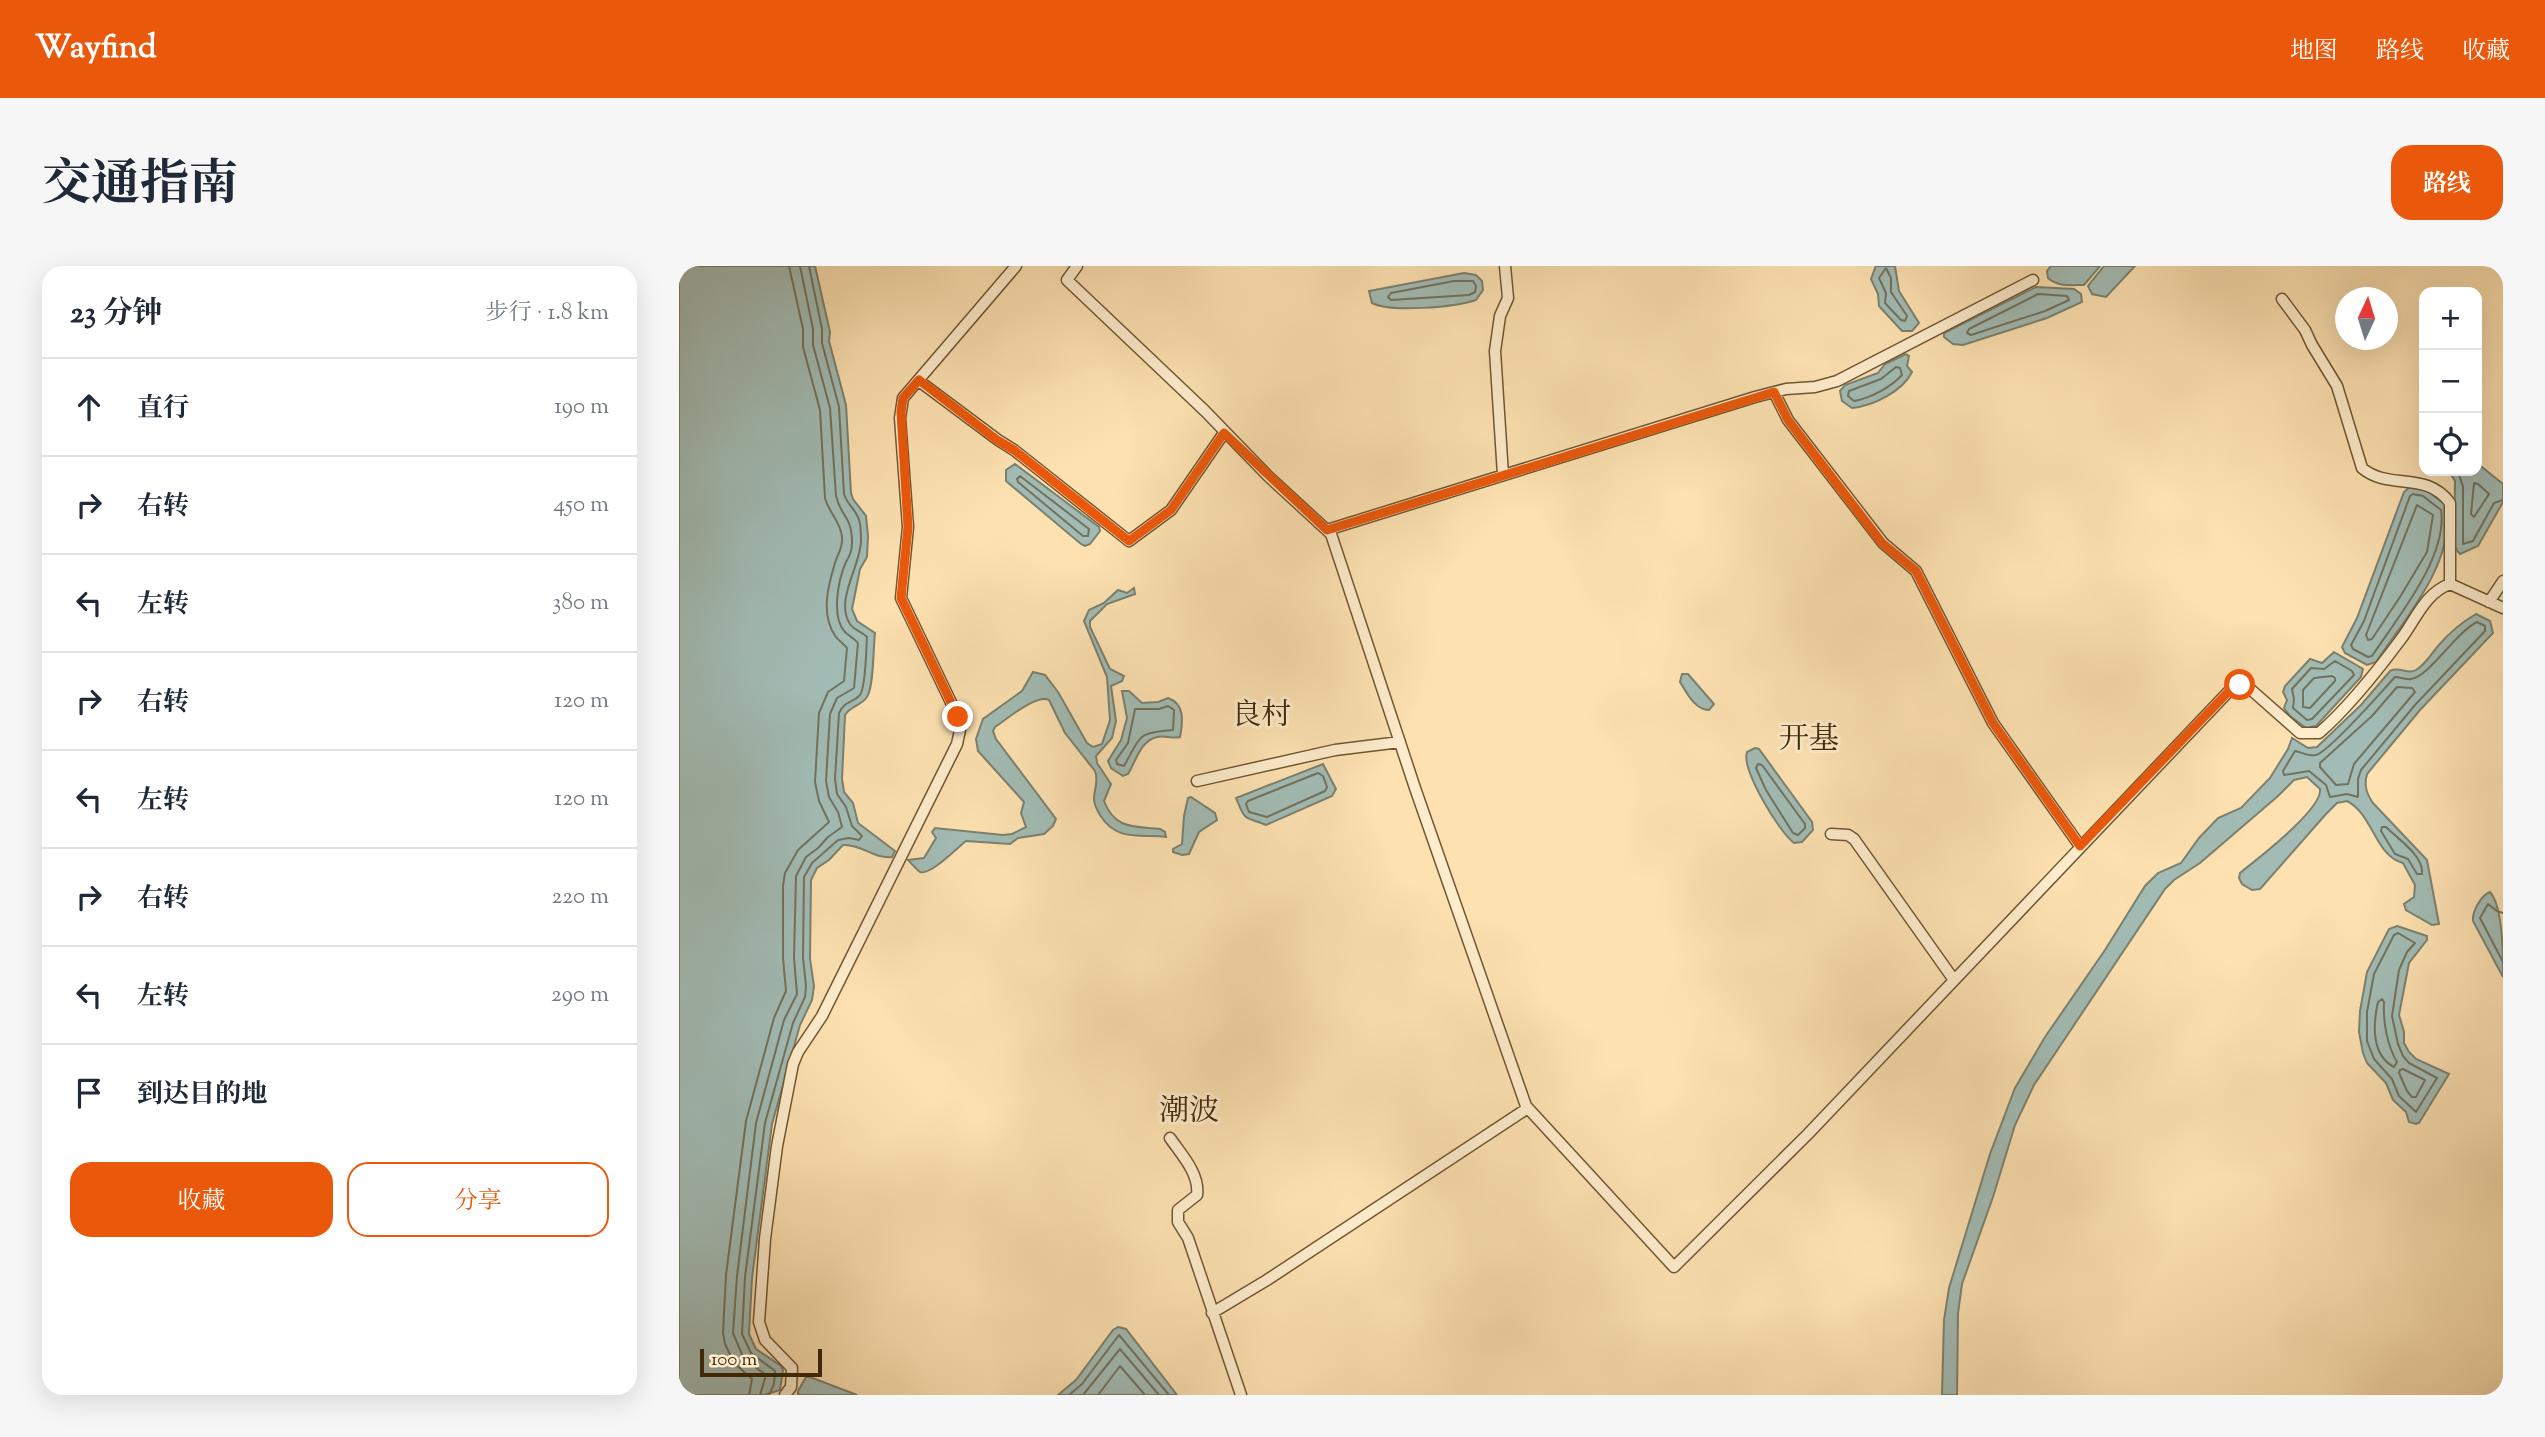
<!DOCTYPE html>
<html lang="zh">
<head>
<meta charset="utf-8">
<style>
  body { margin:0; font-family:"Sorts Mill Goudy","Noto Serif SC",serif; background:#f6f6f7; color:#1f2937 }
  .controls { position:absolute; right:21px; top:21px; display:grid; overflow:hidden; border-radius:14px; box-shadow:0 7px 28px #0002 }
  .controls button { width:63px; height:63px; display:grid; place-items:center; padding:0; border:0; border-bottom:2px solid #e0e1e3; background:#fff; color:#1f2937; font:35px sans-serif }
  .compass { position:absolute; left:1656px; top:21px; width:63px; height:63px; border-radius:50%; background:#fff; box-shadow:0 7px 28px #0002; rotate:4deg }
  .scale { position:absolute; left:21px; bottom:18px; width:122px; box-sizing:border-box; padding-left:7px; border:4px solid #412907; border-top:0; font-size:19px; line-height:24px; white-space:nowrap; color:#412907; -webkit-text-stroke:5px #feeccc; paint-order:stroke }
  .stop { position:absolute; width:21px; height:21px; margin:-16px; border:5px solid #ea580c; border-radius:50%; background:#fff }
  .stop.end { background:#ea580c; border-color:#fff; box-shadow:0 2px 7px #0008 }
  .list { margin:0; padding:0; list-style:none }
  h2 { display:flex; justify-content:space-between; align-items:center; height:91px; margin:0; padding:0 28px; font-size:30px }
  h2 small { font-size:23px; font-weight:400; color:#747a83 }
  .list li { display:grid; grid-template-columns:46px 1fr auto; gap:21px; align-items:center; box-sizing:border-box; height:98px; padding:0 28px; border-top:2px solid #e0e1e3 }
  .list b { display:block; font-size:26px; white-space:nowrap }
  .list em { font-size:23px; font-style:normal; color:#747a83 }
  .actions { display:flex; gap:14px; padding:21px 28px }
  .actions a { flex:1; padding:16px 0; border:2px solid #ea580c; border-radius:21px; text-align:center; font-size:24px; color:#ea580c }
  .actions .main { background:#ea580c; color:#fff }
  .icon { flex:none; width:38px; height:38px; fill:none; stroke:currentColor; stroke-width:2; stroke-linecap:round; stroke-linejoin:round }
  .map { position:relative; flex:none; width:1824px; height:1129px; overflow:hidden; border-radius:21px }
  header { display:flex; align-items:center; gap:42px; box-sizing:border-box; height:98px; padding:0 35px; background:#ea580c; color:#fff }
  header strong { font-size:33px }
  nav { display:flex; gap:38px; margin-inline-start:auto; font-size:24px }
  .intro { display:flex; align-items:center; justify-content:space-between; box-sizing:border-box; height:168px; padding:0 42px }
  h1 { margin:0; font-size:49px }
  .button { padding:18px 32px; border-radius:21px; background:#ea580c; color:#fff; font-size:24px; font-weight:700 }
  main { display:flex; gap:42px; padding:0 42px }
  aside { flex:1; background:#fff; border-radius:21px; box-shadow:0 7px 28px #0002 }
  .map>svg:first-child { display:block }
</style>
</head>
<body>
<header>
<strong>Wayfind</strong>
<nav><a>地图</a><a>路线</a><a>收藏</a></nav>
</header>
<div class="intro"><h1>交通指南</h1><a class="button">路线</a></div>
<main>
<aside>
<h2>23 分钟<small>步行 · 1.8 km</small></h2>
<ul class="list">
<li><svg class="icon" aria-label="ahead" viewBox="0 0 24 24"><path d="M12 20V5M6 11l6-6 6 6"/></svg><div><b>直行</b></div><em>190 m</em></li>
<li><svg class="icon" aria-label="right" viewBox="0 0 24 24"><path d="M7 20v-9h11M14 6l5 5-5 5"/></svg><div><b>右转</b></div><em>450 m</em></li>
<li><svg class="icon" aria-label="left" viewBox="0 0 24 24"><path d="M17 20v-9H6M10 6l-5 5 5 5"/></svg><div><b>左转</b></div><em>380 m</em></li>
<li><svg class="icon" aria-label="right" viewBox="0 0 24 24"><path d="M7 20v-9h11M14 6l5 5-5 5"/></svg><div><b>右转</b></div><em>120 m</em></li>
<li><svg class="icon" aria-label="left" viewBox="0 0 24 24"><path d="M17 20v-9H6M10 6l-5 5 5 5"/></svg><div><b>左转</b></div><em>120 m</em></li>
<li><svg class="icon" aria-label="right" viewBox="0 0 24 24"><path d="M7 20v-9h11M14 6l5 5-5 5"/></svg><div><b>右转</b></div><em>220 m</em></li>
<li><svg class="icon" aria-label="left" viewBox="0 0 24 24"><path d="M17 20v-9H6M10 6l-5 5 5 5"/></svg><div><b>左转</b></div><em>290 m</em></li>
<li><svg class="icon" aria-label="arrive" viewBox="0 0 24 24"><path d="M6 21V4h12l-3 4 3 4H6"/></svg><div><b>到达目的地</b></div></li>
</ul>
<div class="actions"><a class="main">收藏</a><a>分享</a></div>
</aside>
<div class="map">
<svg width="1824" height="1129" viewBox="0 0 1824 1129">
  <rect width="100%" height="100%" fill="#fde1b1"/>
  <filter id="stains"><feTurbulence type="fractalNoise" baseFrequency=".00286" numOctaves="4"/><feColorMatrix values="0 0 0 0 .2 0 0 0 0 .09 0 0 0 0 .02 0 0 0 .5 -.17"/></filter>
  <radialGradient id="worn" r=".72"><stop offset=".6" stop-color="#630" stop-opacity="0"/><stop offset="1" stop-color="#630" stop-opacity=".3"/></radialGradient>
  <!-- water -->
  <path fill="#a2bcb5" stroke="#7b816f" stroke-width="2" d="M 0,0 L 136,0 L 151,66 L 150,75 L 167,139 L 172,227 L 174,233 L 187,250 L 189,270 L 188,291 L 181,303 L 173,343 L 178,355 L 196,367 C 194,382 195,420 188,431 C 182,440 171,440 166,449 L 163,513 L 165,526 L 174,537 L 179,557 L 216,585 L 213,591 C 194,593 183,578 164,579 L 150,594 L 138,602 L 132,614 L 131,693 L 135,720 L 133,734 L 121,759 L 93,858 L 73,1012 L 70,1068 L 77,1083 L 102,1100 L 104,1104 L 101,1124 L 85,1129 L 0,1129 Z
    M 1197,0 L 1216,0 L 1220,25 L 1240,57 L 1233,65 L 1223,65 L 1200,40 L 1199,28 L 1192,13 Z
    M 1372,0 L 1421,0 L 1405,19 C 1391,19 1379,21 1369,12 L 1368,5 Z
    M 1425,0 L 1456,0 L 1427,31 L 1413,28 L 1409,20 Z
    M 785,7 L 797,9 L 803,15 L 804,24 L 797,34 C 776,41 713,47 693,37 L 690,25 Z
    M 1357,21 L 1395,23 L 1402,28 L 1403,36 L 1368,52 L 1284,79 L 1274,78 L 1265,71 L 1265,67 Z
    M 1227,88 L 1230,90 L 1228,100 L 1233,106 C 1224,125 1194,140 1173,142 L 1163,135 L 1161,125 L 1166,119 L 1199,107 L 1206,98 Z
    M 1798,197 L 1824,218 L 1824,236 L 1799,280 L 1781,288 L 1775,281 L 1776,215 L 1771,207 L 1760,205 L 1798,205 Z
    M 336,198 L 420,261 L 421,265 L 411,278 L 406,280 L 402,278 L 327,215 L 327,204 Z
    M 1732,220 L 1747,224 L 1768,240 C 1775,298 1728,350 1697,396 L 1688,399 L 1666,387 L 1663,381 L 1678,352 L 1725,226 Z
    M 455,322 L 456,328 L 428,338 L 411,355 L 411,361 L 431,403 L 445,410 L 443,415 L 432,420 L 437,455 L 433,472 L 417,490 L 418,497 L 432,518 L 425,535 C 436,564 456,560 481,563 L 486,566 L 487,571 C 460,568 438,576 421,549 C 418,544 415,539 415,533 C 415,523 420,515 416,505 L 386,467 L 370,434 C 357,428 328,453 316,461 L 314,465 L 317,473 L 377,553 L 374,560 L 365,568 L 339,572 L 331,578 L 287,575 C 278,582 251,610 241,606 C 238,604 232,597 229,594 L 245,592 L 257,572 L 253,566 L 256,562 L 324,569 L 333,568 L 347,561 L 342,547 L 345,536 L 299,485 L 297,473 L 304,453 L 343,425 L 354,406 L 366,409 L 379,426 L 408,477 L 414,481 L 423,478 L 431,454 L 428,411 L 405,355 L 410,344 L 425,337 L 439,324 L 448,327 Z
    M 1797,348 L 1811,355 L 1814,367 L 1741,444 L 1688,508 C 1685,519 1687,527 1694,537 L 1748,594 L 1760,658 L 1753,659 L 1727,644 L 1725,638 L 1735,631 L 1736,619 L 1724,597 C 1696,590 1694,548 1668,535 L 1658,537 L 1647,548 L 1581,623 L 1573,624 L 1563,618 L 1560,612 L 1561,607 C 1578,593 1644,543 1641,523 L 1628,511 L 1615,514 L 1599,530 L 1521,597 L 1495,614 L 1486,623 L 1355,819 L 1336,859 L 1314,931 L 1283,1018 L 1279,1047 L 1278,1129 L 1263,1129 L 1265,1054 L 1270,1022 L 1311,888 L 1336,822 L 1366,771 L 1426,684 L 1466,620 L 1479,607 L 1502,597 L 1520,572 L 1539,552 L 1562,542 L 1591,512 L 1609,483 L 1613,472 L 1629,482 L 1638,481 L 1682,439 L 1711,405 C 1721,400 1728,409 1737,404 C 1746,399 1753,387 1759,380 C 1770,367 1783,356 1797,348 Z
    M 1655,386 L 1684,403 L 1682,411 L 1637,460 L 1627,462 L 1611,450 L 1605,442 L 1608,434 L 1604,426 L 1606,420 L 1631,393 L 1643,397 Z
    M 1003,408 L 1009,408 L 1035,438 L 1030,444 C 1016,444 1008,427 1001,416 Z
    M 443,425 L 450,425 L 463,437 L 479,436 L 489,432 C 506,438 504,455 501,471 C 492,473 486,469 478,471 C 461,475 457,495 449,508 L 444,510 L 432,502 L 429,495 L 442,474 L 448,452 Z
    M 1076,482 L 1080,483 L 1133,556 L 1134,564 L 1123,576 L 1115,577 C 1100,566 1062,503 1068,486 Z
    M 644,498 L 657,523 L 653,530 L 587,559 C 565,550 567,557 557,532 Z
    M 512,531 L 536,547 L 538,554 L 520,566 L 510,588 L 503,589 L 494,586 L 494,583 L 503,578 L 505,550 L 509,532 Z
    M 1811,626 C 1824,641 1824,687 1824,711 L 1794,655 C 1793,646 1802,629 1811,626 Z
    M 1718,660 L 1748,670 L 1748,674 L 1730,697 L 1720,749 L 1725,766 L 1725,777 L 1730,786 L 1737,793 L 1770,808 L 1740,857 L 1737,858 L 1730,856 L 1727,846 L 1714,834 L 1707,817 L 1688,797 L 1684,787 L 1680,766 L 1681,745 L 1688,706 L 1710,663 Z
    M 439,1061 L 447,1063 L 498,1129 L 379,1129 L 397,1114 L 434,1064 Z
    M 127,1111 L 131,1111 L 178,1129 L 119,1129 L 119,1125 Z"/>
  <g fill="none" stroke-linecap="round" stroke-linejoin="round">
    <!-- shore -->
    <path stroke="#72725e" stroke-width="2" d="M 1207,2 L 1212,12 L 1212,26 L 1228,50 L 1226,55 L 1222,54 L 1206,37 L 1207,27 L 1200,12 Z
      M 775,15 L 794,15 L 797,20 L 796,26 L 790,29 L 712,34 L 709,31 L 712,27 Z
      M 1359,28 L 1388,30 L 1390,34 L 1366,45 L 1292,69 L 1288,67 L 1290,63 Z
      M 1217,101 L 1221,102 L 1223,109 C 1212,121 1192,132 1175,135 L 1169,130 L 1170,125 L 1202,113 Z
      M 1779,205 L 1784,221 L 1784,278 L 1794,275 L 1815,237 L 1824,234
      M 341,210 L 410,263 L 409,270 L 404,270 L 339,216 L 338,213 Z
      M 1795,217 L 1799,218 L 1810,228 L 1795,251 L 1792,248 Z
      M 1734,228 L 1744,230 L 1762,244 C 1769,291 1718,352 1693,390 L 1689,391 L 1674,383 L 1672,379 L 1685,355 L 1731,230 Z
      M 1738,239 L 1754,249 L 1748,286 L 1721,331 L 1693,373 L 1689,374 L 1687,369 Z
      M 1798,356 L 1806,360 L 1806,365 L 1736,439 L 1682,504 L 1679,513 L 1679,531 L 1668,528 L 1651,531 L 1647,519 L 1630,505 L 1605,509 L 1604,505 L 1616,485 C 1623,486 1629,491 1637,489 C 1651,485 1703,425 1716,411 C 1721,411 1726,414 1732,413 C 1750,411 1776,367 1798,356 Z
      M 1656,395 L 1673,405 L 1675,409 L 1633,453 L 1628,454 L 1614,442 L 1615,433 L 1613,423 L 1632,402 L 1645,403 Z
      M 1653,410 L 1656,412 L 1656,415 L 1631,442 L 1624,441 L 1624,424 L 1635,412 Z
      M 1718,421 L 1733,422 L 1736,426 L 1675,498 L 1669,518 L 1657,519 L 1641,501 L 1641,497 L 1693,450 Z
      M 489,440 L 495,444 L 494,464 C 458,467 463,468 445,500 L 438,498 L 437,494 L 449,477 L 456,443 L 480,443 Z
      M 1079,498 L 1083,499 L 1126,558 L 1126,562 L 1119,569 L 1114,567 L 1087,524 L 1077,502 Z
      M 639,507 L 644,510 L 648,521 L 646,525 L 588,551 L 570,546 L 567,538 L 569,535 Z
      M 1703,561 L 1707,561 C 1719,573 1745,590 1743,608 L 1738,608 L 1729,593 L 1716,588 L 1702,565 Z
      M 1824,647 L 1818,645 L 1809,638 L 1801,652 L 1824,696
      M 1719,667 L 1736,677 L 1728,686 L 1720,704 L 1713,750 L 1719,778 L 1724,790 L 1730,797 L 1758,812 L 1737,846 L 1720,830 L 1713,813 L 1695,793 L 1688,775 L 1688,746 L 1695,708 L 1715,669 Z
      M 1703,733 L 1705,736 C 1704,756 1708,779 1718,796 L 1715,801 C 1692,789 1694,758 1699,736 Z
      M 1721,804 L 1724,803 L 1746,814 L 1737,831 L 1733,831 L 1728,825 L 1720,807 Z
      M 70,1129 L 73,1113 L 55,1097 L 46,1078 L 44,1067 L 47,1009 L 67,855 L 95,752 L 107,725 L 104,692 L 104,620 L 106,607 L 119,584 L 150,556 L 140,535 L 136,516 L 140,447 L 149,426 L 165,415 L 168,382 C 165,378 160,375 157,371 C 141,349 149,320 156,297 C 159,287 164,282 163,271 C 162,256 150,247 146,232 L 141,144 L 124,81 L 124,63 L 110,0
      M 81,1129 L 87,1109 L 65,1093 L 54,1067 L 58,1010 L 77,857 L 105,754 L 118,728 L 115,692 L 117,610 L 127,591 L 139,582 L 149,571 L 163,561 L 159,546 L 150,531 L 147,515 L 151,448 L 158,432 L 175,422 L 179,377 C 175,372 170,370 166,366 C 152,351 159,314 167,296 C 171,289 173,285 173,276 C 173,250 162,251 157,230 L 151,142 L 134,79 L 134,63 L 121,0
      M 90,1129 L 95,1118 L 96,1105 L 72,1087 L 63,1068 L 66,1011 L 86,857 L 114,757 L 126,731 L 127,720 L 124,692 L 125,611 L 133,597 L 159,574 L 170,572 L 180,574 L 183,570 L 173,560 L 167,541 L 158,528 L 156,513 L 160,447 C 166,434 173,438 181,429 C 187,421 187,383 188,371 C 183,366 175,364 171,358 C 155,334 183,298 182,273 C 182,267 182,257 179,251 C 175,242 168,238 165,228 L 160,141 L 143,77 L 143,63 L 130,0
      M 390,1129 L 403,1118 L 440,1069 L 490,1129
      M 404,1129 L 441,1083 L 480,1129
      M 419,1129 L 441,1100 L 466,1129"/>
    <defs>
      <path id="street" d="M 398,0 L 388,14 L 526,145 L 589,210 L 652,268 L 736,522 L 847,840 L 995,1001 L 1129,868 L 1552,423 L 1561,420 L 1570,422 L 1621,467 L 1640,467 C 1669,442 1699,404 1722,373 C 1737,353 1746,327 1771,318 L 1824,342
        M 1603,33 L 1626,64 L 1633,79 L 1658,120 L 1683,202 C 1710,225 1747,204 1771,237 L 1771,318
        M 240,115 L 319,174 L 335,184 L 450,275 L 492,244 L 545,167
        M 1095,126 L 1109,154 L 1204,277 L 1237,305 L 1314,457 L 1401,580
        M 824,209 L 816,85 L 821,50 L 829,32 L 826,0
        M 648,264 L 1076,131 L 1107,123 L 1136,121 L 1158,115 L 1354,14
        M 1810,336 L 1824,315
        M 518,515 L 656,484 L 721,476
        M 1152,568 L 1169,569 L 1175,573 L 1275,714
        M 491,872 C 502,888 521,908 518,929 L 499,944 L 499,956 L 509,972 L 562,1129
        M 533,1047 L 588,1014 L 849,842
        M 106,1129 L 112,1121 L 113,1102 L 86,1074 L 80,1056 L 86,973 L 98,880 L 114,798 L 119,786 L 143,750 L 278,478 L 281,464 L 279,451 L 222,332 L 229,261 L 221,152 L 224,132 L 337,0"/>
    </defs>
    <!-- street casing -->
    <use href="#street" stroke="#705732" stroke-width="13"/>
    <!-- street -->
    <use href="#street" stroke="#feeccc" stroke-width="10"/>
  </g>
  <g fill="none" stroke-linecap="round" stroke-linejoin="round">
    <!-- route -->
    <path stroke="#ea580c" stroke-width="9" d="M 279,451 L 222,332 L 229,261 L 222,146 L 224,132 L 240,114 L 318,174 L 335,184 L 450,275 L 492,244 L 545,167 L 648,264 L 1095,126 L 1109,154 L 1203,277 L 1237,305 L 1314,457 L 1401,580 L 1552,423 L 1561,419"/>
  </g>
  <g text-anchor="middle" stroke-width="6" stroke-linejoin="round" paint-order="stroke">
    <!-- quarter labels -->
    <g font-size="30" fill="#412907" stroke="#feeccc">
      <text x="582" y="458">良村</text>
      <text x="1130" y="482">开基</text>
      <text x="510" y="854">潮波</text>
    </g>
  </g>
  <rect width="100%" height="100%" filter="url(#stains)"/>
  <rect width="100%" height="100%" fill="url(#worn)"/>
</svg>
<div class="controls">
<button>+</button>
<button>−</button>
<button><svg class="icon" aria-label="locate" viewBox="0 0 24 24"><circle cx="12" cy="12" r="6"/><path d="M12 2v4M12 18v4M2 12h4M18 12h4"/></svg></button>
</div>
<svg class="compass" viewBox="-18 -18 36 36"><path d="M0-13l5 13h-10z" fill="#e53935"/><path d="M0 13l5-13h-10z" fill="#747a83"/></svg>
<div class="scale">100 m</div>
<div class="stop" style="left:1561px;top:419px"></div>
<div class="stop end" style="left:279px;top:451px"></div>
</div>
</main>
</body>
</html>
